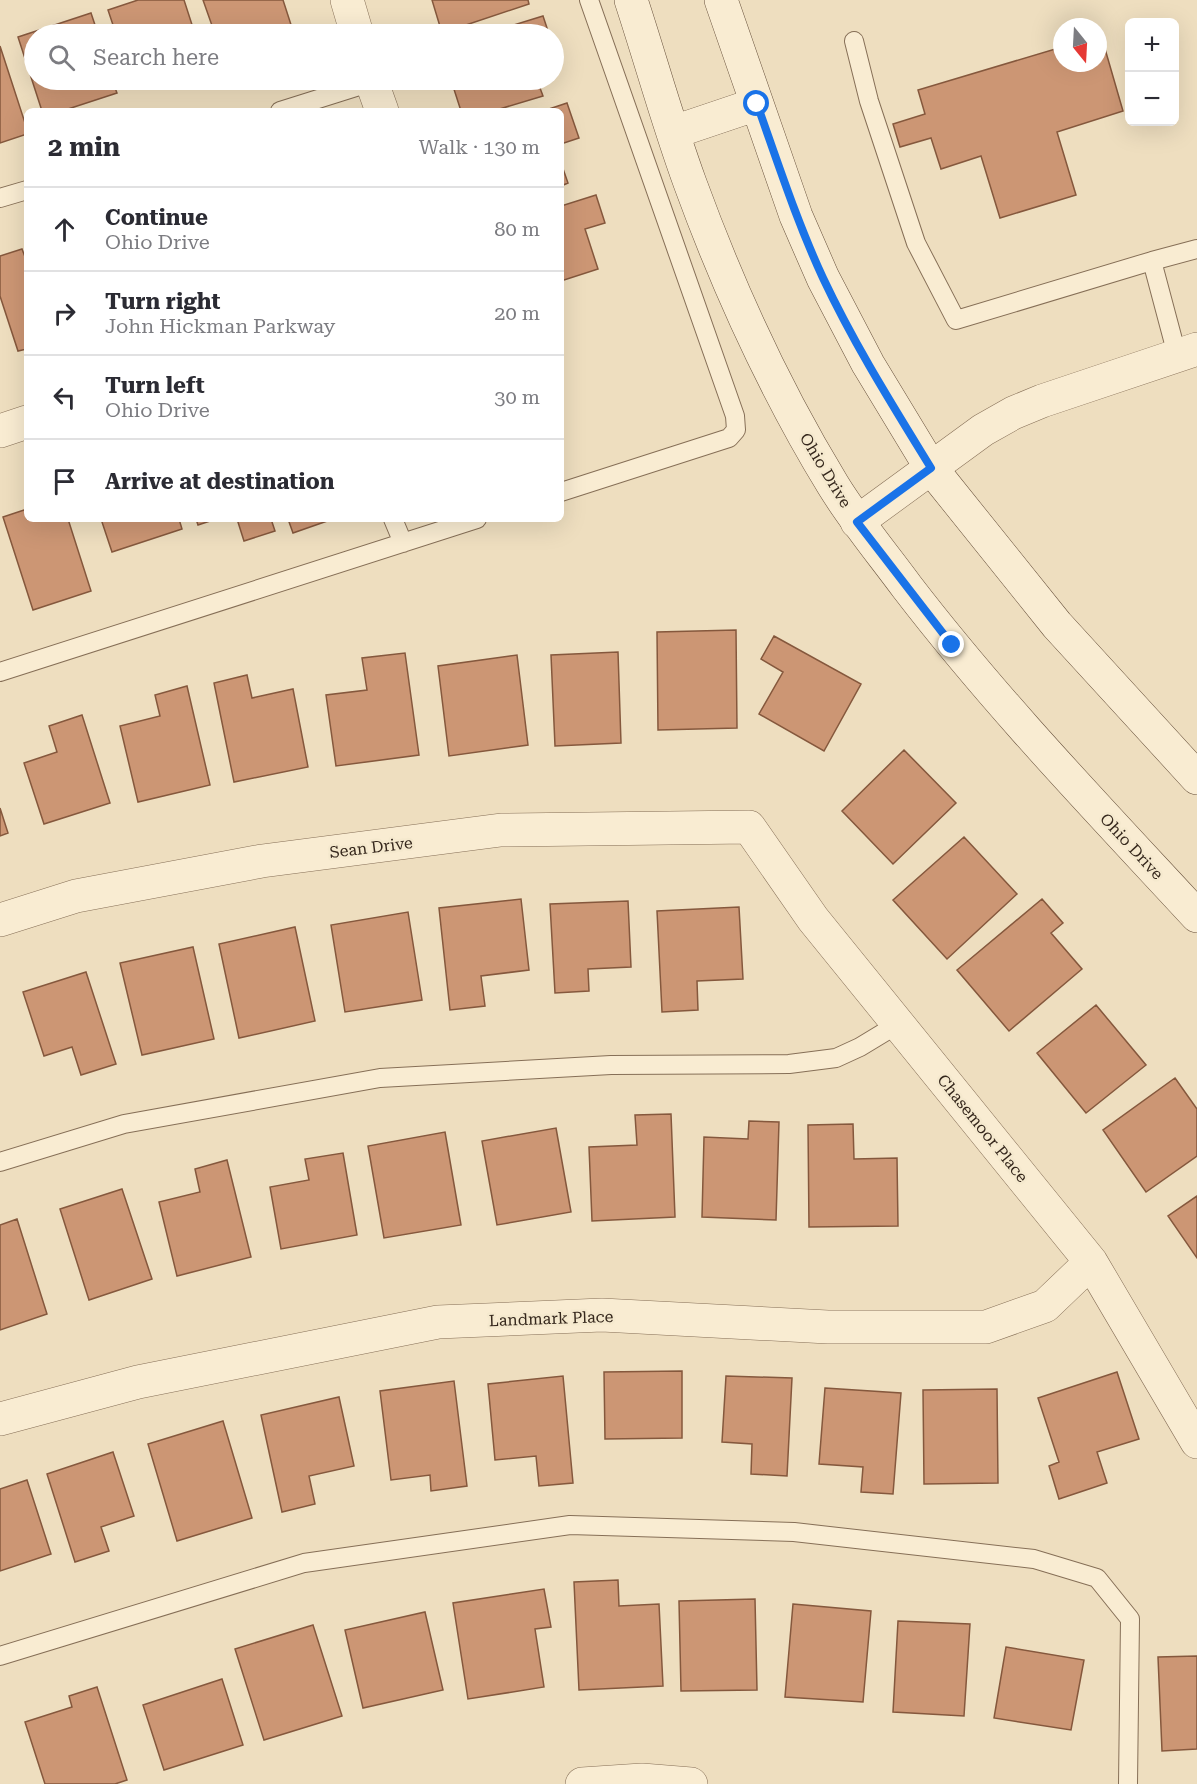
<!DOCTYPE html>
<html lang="en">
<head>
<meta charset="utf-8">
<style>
  body { margin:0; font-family:"Roboto Serif",serif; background:#f2f2f3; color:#2b2b33 }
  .controls { position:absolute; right:18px; top:18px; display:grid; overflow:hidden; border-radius:9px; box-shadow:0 6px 24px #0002 }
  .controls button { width:54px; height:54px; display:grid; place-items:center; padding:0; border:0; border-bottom:2px solid #e1e1e2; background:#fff; color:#2b2b33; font:30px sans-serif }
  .compass { position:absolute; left:1053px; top:18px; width:54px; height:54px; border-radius:50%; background:#fff; box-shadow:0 6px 24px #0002; rotate:162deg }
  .stop { position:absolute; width:18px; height:18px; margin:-14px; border:4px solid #1a73e8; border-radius:50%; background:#fff }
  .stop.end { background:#1a73e8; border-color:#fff; box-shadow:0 2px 6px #0008 }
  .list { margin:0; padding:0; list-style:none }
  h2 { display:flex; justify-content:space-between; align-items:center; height:78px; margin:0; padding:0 24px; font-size:26px }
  h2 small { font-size:20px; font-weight:400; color:#7c7c81 }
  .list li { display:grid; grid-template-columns:39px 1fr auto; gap:18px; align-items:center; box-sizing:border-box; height:84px; padding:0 24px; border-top:2px solid #e1e1e2 }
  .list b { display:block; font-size:22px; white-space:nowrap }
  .list p { margin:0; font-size:20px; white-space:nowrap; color:#7c7c81 }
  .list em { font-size:20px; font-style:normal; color:#7c7c81 }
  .icon { flex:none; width:33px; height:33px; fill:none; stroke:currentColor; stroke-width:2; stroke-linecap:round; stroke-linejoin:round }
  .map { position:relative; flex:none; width:1197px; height:1784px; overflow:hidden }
  .search { position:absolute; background:#fff; box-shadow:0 6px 24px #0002; left:24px; top:24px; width:540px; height:66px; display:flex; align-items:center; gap:15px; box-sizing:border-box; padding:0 21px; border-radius:33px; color:#7c7c81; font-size:22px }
  .panel { position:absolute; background:#fff; box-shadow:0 6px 24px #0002; left:24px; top:108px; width:540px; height:414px; border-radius:9px }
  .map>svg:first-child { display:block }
</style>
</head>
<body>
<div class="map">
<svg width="1197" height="1784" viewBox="0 0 1197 1784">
  <rect width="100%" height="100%" fill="#eedebf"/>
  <!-- building -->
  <path fill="#cc9674" stroke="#85583d" stroke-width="1.5" d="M 138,0 L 184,0 L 195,34 L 116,34 L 108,10 Z
    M 203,0 L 283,0 L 294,34 L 215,34 Z
    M 432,0 L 528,0 L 529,4 L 442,33 Z
    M 91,13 L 98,34 L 34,34 L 34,80 L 112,80 L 117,93 L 62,111 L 42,111 L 18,37 Z
    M 543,16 L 549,34 L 484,34 Z
    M 1101,35 L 1123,111 L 1057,132 L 1076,195 L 1000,218 L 981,156 L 941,169 L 931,138 L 900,147 L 893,124 L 925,114 L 918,90 L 1062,47 L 1062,63 L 1098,63 L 1098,36 Z
    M 0,46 L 27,129 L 27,134 L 0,143 Z
    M 554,48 L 560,67 L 554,69 Z
    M 172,80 L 198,80 L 174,87 Z
    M 451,80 L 537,80 L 543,96 L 493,111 L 461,111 Z
    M 567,103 L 579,138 L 561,144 L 561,111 L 543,111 Z
    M 561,163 L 568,183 L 561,186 Z
    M 596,195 L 605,223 L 585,229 L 598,269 L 561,281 L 561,206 Z
    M 22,249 L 27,262 L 27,349 L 18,351 L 0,296 L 0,256 Z
    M 27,509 L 27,519 L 68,519 L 91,591 L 33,610 L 3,517 Z
    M 101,519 L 179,519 L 182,529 L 112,552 Z
    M 196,519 L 216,519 L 198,525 Z
    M 237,519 L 271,519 L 275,531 L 244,541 Z
    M 288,519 L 333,519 L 293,533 Z
    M 736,630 L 737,728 L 658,730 L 657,632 Z
    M 774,636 L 861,684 L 824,751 L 759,714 L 783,672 L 761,659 Z
    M 618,652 L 621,743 L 555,746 L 551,655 Z
    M 405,653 L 419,755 L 336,766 L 326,695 L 367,690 L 362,658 Z
    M 517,655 L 528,745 L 449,756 L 438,666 Z
    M 247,675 L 252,698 L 293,689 L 308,767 L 234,782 L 214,683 Z
    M 187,686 L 210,785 L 138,802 L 120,726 L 160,716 L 155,695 Z
    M 82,715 L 110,803 L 44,824 L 24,763 L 57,752 L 49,726 Z
    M 904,750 L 956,803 L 893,864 L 842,811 Z
    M 0,808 L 8,833 L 0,836 Z
    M 964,837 L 1017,894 L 947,959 L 893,900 Z
    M 521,899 L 529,970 L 481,976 L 485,1006 L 450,1010 L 439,908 Z
    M 1042,899 L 1063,923 L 1051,933 L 1082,969 L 1009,1031 L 957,970 Z
    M 628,901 L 631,967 L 588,969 L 589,991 L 555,993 L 550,904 Z
    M 739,907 L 743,979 L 697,981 L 698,1010 L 662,1012 L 657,911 Z
    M 408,912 L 422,1000 L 345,1012 L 331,925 Z
    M 295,927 L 315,1021 L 239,1038 L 219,944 Z
    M 193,947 L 214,1039 L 142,1055 L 120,963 Z
    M 86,972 L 116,1064 L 81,1075 L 72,1047 L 44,1056 L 23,992 Z
    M 1096,1005 L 1146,1065 L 1086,1113 L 1037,1053 Z
    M 1175,1078 L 1197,1109 L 1197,1156 L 1146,1192 L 1103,1130 Z
    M 671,1114 L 675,1217 L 592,1221 L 589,1147 L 637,1145 L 635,1115 Z
    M 749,1121 L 779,1122 L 776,1220 L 702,1217 L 704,1137 L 748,1139 Z
    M 853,1124 L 854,1159 L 897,1158 L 898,1226 L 809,1227 L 808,1125 Z
    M 556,1128 L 571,1212 L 497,1225 L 482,1141 Z
    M 445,1132 L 461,1225 L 384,1238 L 368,1146 Z
    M 343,1153 L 357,1235 L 281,1249 L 270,1187 L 309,1180 L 305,1159 Z
    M 227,1160 L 251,1257 L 177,1276 L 159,1202 L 200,1192 L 195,1169 Z
    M 122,1189 L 152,1279 L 89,1300 L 60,1209 Z
    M 1197,1196 L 1197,1258 L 1168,1216 Z
    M 17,1219 L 47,1314 L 0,1330 L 0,1225 Z
    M 682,1371 L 682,1438 L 605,1439 L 604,1372 Z
    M 1117,1372 L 1139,1439 L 1097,1452 L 1107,1483 L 1059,1499 L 1049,1466 L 1059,1462 L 1038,1398 Z
    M 563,1376 L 573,1483 L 539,1486 L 536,1456 L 495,1460 L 488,1384 Z
    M 726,1376 L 792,1378 L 787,1476 L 751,1474 L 752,1444 L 722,1442 Z
    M 454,1381 L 467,1486 L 431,1491 L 430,1475 L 391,1480 L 380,1391 Z
    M 825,1388 L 901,1393 L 893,1494 L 861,1492 L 863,1467 L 819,1464 Z
    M 997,1389 L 998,1483 L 924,1484 L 923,1390 Z
    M 339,1397 L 354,1466 L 309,1476 L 315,1504 L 282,1512 L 261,1415 Z
    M 223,1421 L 252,1518 L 177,1541 L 148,1444 Z
    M 113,1452 L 134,1516 L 101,1527 L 109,1551 L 75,1562 L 47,1474 Z
    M 27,1480 L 51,1554 L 0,1571 L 0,1489 Z
    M 618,1580 L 619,1606 L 659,1604 L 663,1686 L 579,1690 L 574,1582 Z
    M 544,1589 L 551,1627 L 535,1629 L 544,1687 L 468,1699 L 453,1603 Z
    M 755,1599 L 757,1690 L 681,1691 L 679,1601 Z
    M 793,1604 L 871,1611 L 863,1702 L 785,1697 Z
    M 425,1612 L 443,1690 L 363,1708 L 345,1630 Z
    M 898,1621 L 970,1624 L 964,1716 L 893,1712 Z
    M 313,1625 L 342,1716 L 264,1740 L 235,1649 Z
    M 1006,1647 L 1084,1660 L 1071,1730 L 994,1718 Z
    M 1197,1656 L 1197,1749 L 1162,1751 L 1158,1657 Z
    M 222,1679 L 243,1745 L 164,1770 L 143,1705 Z
    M 97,1687 L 127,1780 L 115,1784 L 45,1784 L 25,1722 L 72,1707 L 69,1696 Z"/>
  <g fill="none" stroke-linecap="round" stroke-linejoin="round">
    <defs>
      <path id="service" d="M 854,41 L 869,101 L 916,243 L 956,320 L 1152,261 L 1197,249
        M 280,111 L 372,82
        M 0,198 L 27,190
        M 1152,261 L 1177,355
        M 561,492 L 729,438 L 736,430 L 735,416 L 589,0
        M 393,519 L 403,543
        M 0,672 L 477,519
        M 0,1162 L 124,1124 L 380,1078 L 611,1065 L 789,1064 L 836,1058 L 860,1047 L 898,1024
        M 0,1656 L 304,1563 L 570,1525 L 794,1532 L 1034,1559 L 1097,1578 L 1130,1619 L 1128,1784"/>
      <path id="minor" d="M 347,0 L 357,34
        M 371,80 L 382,111
        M 0,431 L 27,422
        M 0,920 L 76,896 L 262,861 L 501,830 L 749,827 L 813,919 L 1091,1262 L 1197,1442
        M 0,1419 L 138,1382 L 438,1322 L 602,1315 L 828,1327 L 986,1327 L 1045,1306 L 1091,1262
        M 582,1784 L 642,1780 L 691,1784"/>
      <path id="tertiary" d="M 857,522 L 983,430 L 1013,413 L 1042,401 L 1197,349"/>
      <path id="secondary" d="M 631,0 C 651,61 668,123 690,183 C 728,287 775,390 833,485 C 855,521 882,553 907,587 C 996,703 1098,809 1197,916
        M 721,0 L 796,216 L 823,278 L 868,364 L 931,468 L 1057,625 L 1197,778
        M 674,132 L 757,104"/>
    </defs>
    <!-- service casing -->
    <use href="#service" stroke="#866f57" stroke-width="20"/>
    <!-- minor casing -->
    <use href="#minor" stroke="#866f57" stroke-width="34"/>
    <!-- tertiary casing -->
    <use href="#tertiary" stroke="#866f57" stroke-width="34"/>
    <!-- secondary casing -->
    <use href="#secondary" stroke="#67503b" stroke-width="34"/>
    <!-- service -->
    <use href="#service" stroke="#f9ecd2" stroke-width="18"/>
    <!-- minor -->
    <use href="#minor" stroke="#f9ecd2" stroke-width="33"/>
    <!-- tertiary -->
    <use href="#tertiary" stroke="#f9ecd2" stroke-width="33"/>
    <!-- secondary -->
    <use href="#secondary" stroke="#f9ecd2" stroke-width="33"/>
  </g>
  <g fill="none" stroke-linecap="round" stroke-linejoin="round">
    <!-- route -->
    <path stroke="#1a73e8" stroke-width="8" d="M 757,104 C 778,163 797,222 823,278 C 854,344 893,406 931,468 L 857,522 L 952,645"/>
  </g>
  <g text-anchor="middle" stroke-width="5" stroke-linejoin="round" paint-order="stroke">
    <!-- street labels -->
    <g font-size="16" fill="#35271c" stroke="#f5e9ce">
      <text transform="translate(826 470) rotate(59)" y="6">Ohio Drive</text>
      <text transform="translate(1132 846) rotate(47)" y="6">Ohio Drive</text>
      <text transform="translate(371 847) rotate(-7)" y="6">Sean Drive</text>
      <text transform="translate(983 1128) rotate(51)" y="6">Chasemoor Place</text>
      <text transform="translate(551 1318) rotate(-2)" y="6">Landmark Place</text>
    </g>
  </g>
</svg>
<div class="controls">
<button>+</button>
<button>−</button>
</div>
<svg class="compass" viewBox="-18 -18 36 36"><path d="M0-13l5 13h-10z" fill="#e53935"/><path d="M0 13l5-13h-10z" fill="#7c7c81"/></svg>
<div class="stop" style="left:757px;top:104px"></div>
<div class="stop end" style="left:952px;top:645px"></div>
<div class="search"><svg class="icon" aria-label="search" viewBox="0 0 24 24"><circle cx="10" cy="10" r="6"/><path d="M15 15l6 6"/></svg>Search here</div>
<section class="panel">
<h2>2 min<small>Walk · 130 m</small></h2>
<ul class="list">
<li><svg class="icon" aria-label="ahead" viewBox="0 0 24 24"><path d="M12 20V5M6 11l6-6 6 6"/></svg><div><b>Continue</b><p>Ohio Drive</p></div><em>80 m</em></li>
<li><svg class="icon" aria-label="right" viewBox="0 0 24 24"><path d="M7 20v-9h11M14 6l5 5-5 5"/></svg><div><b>Turn right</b><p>John Hickman Parkway</p></div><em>20 m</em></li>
<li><svg class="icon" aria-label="left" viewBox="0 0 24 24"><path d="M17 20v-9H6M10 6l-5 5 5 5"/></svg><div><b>Turn left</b><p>Ohio Drive</p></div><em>30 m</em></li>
<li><svg class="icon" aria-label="arrive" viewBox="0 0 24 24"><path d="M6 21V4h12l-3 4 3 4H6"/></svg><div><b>Arrive at destination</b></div></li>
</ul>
</section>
</div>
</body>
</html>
